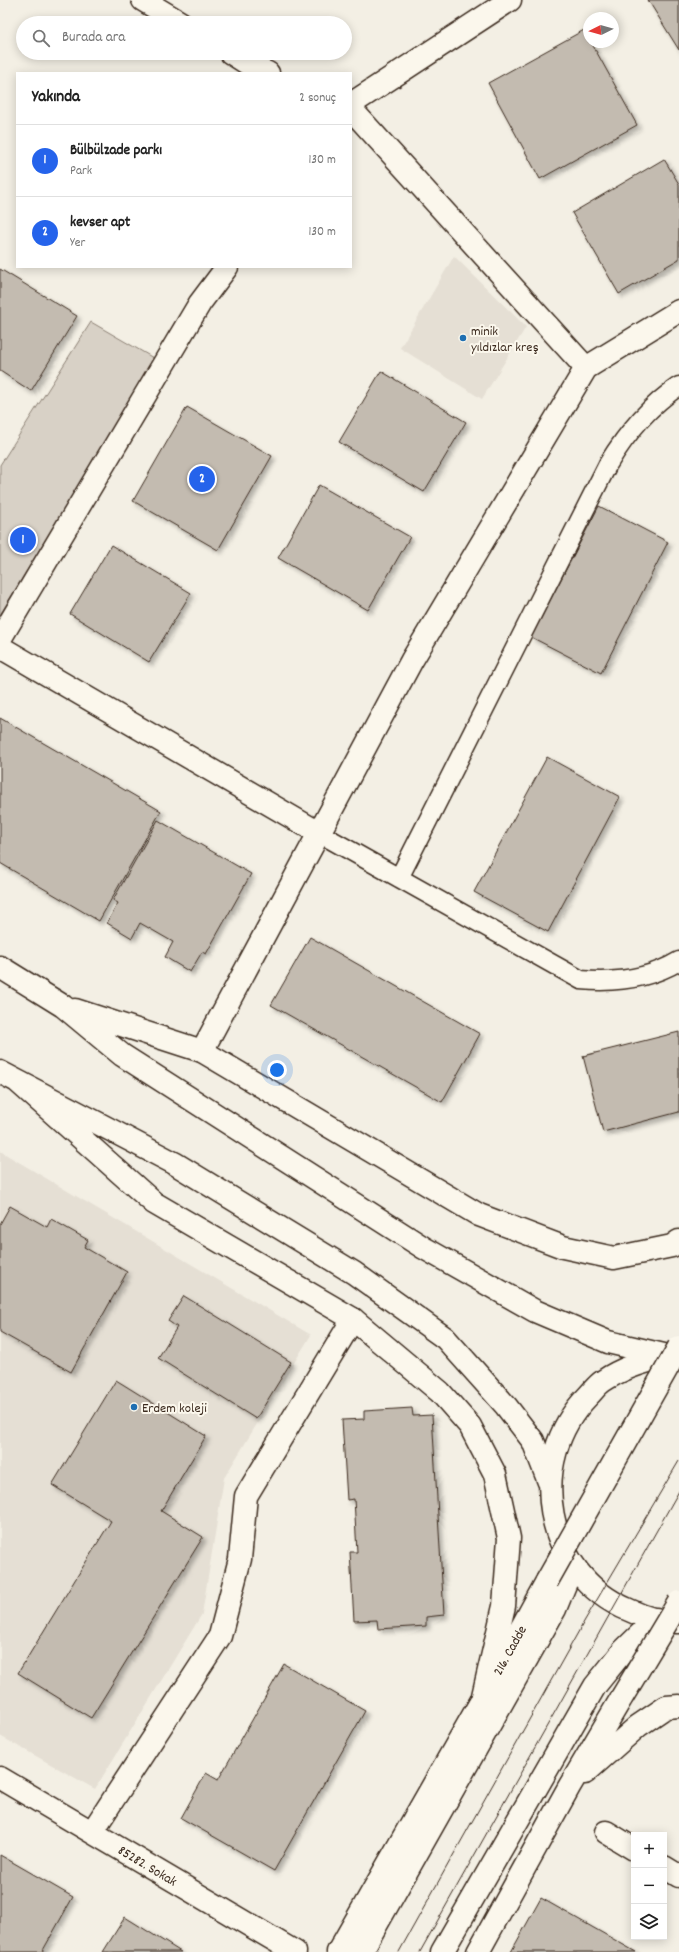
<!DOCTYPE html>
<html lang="tr">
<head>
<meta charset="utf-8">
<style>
  body { margin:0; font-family:Dekko,sans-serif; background:#f2f2f2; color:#222 }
  .controls { position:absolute; right:12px; bottom:12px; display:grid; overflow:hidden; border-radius:0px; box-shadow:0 2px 10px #0003 }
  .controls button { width:36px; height:36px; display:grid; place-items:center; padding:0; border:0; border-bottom:1px solid #e0e0e0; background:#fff; color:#222; font:20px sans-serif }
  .compass { position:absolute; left:583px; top:12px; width:36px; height:36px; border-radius:50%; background:#fff; box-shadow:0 2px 10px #0003; rotate:265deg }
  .you { position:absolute; left:277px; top:1070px; width:14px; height:14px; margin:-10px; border:3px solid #fff; border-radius:50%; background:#1a73e8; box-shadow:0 0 0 6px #1a73e833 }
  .badge { display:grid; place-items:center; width:26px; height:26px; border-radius:50%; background:#2563eb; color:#fff; font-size:13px; font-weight:700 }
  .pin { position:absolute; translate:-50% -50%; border:2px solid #fff; box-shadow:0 1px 4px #0006 }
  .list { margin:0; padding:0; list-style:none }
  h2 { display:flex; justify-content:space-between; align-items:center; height:52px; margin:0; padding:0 16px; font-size:17px }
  h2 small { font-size:13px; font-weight:400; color:#767676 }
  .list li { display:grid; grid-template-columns:26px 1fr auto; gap:12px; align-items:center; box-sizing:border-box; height:72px; padding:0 16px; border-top:1px solid #e0e0e0 }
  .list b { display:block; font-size:15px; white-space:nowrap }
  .list p { margin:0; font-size:13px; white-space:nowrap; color:#767676 }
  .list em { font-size:13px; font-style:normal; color:#767676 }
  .icon { flex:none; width:22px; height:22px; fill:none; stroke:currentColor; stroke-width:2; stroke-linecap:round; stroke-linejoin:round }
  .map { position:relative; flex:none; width:679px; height:1952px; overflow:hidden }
  .search { position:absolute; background:#fff; box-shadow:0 2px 10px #0003; left:16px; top:16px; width:336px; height:44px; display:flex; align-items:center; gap:10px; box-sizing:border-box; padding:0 14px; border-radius:22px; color:#767676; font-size:15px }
  .panel { position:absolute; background:#fff; box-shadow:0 2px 10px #0003; left:16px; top:72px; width:336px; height:196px; border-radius:0px }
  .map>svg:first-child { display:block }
</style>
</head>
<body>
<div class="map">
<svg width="679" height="1952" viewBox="0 0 679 1952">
  <defs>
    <filter id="shadow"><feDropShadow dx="3.5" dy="3.5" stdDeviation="2" flood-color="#0004"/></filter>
  </defs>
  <rect width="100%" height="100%" fill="#f3efe4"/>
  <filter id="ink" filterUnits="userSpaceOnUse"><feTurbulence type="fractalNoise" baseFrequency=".025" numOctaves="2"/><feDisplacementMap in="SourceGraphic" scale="8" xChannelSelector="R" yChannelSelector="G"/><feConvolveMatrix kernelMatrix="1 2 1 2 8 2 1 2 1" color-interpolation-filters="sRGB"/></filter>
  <g filter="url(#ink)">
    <!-- built -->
    <path fill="#e5dfd4" d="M 454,256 L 526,327 L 482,399 L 400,348 Z
      M 0,1151 L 311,1335 L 224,1478 L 202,1614 L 95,1789 L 0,1736 Z"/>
    <!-- green -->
    <path fill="#d8d1c6" stroke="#8a7e72" d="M 91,322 L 155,359 L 0,615 L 0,465 Z"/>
    <!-- building -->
    <path fill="#c3bbb0" stroke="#3b2a1e" filter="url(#shadow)" d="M 648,0 L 679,0 L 679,50 Z
      M 584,30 L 589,42 L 591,42 L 637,125 L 540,179 L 488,83 Z
      M 664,159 L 679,184 L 679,259 L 619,294 L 572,213 Z
      M 0,269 L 77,316 L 31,391 L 0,371 Z
      M 381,371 L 466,422 L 424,492 L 339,442 Z
      M 187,407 L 272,456 L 218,550 L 133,501 Z
      M 319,485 L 410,537 L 368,610 L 278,558 Z
      M 599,506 L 668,542 L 601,673 L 531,637 Z
      M 111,545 L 191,593 L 149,662 L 70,614 Z
      M 0,718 L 161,811 L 99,921 L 0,863 Z
      M 547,757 L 620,797 L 548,932 L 474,892 Z
      M 158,820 L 251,874 L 206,954 L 202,952 L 190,972 L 165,957 L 173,942 L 140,923 L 132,938 L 107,923 L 118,903 L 113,900 Z
      M 310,937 L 480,1034 L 442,1102 L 271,1005 Z
      M 679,1032 L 679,1112 L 603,1132 L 583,1056 Z
      M 10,1206 L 47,1227 L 51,1219 L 88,1240 L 84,1247 L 127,1272 L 71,1372 L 0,1332 L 0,1224 Z
      M 184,1296 L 291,1362 L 256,1419 L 158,1358 L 177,1327 L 168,1321 Z
      M 116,1380 L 206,1436 L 161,1511 L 203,1537 L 91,1718 L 18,1673 L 111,1521 L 52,1485 Z
      M 412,1408 L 413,1416 L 432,1415 L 444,1615 L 426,1617 L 426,1626 L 378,1629 L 377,1620 L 354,1621 L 350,1552 L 357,1552 L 354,1499 L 347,1500 L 342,1420 L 364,1419 L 364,1411 Z
      M 284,1664 L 365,1711 L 274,1871 L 181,1818 L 206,1773 L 218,1780 Z
      M 0,1855 L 73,1897 L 42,1952 L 0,1952 Z
      M 541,1898 L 636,1952 L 511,1952 Z
      M 125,1917 L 181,1952 L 103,1952 Z"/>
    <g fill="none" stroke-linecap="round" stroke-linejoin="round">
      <defs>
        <path id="service" d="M 319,833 L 581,980 C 615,983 649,979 679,961
          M 399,878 L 608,464 C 626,434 649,406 679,386"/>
        <path id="minor" d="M 143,0 L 181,23
          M 231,53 L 253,67 L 268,73
          M 351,104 L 510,0
          M 351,109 L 586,368
          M 0,639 L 200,303 L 227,267
          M 0,647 L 319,833
          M 202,1051 L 412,660 L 586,368 L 679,311
          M 0,1778 L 295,1952
          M 92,1832 L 220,1636 L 240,1559 L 246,1496 L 353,1319
          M 606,1832 L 634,1849
          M 664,1867 L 679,1876"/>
        <path id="secondary" d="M 585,1773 L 638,1726 L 666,1707 L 679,1706
          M 338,1952 L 482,1700 L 547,1581
          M 478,1952 L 569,1787 L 622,1697"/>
        <path id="primary" d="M 0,967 L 63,1006 L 122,1055 L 424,1248 L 535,1311 L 608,1342 L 668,1356
          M 75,1010 L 202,1051 L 479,1215 L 563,1247 L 614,1258 L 672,1246 L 679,1241
          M 0,1072 L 174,1163 L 354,1273 L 445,1338 L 506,1406 L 533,1441 L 549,1482
          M 17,1081 L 154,1203 L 353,1319 L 440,1392 L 470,1426 L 495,1474 L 509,1538 L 504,1606 L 482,1700
          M 664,1357 C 642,1362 622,1368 603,1381 C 597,1385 593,1391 588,1396 C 524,1461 544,1575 629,1610 C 644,1617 663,1623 679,1622
          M 361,1952 L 555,1609 L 573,1565
          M 442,1952 L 595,1686 L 624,1650 L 656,1619"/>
      </defs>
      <!-- service casing -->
      <use href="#service" stroke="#3b2a1e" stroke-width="21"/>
      <!-- minor casing -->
      <use href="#minor" stroke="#3b2a1e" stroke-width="25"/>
      <!-- secondary casing -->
      <use href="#secondary" stroke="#3b2a1e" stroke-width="25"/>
      <!-- primary casing -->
      <use href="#primary" stroke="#3b2a1e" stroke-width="25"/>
      <!-- service -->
      <use href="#service" stroke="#fbf7ec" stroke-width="18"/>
      <!-- minor -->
      <use href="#minor" stroke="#fbf7ec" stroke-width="22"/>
      <!-- secondary -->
      <use href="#secondary" stroke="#fbf7ec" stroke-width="22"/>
      <!-- primary -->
      <use href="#primary" stroke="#fbf7ec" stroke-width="22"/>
      <!-- tram -->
      <path stroke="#3b2a1e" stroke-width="1" d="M 399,1952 L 585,1620 L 679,1461
        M 420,1952 L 679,1491"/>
      <defs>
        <path id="secondary-bridge" d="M 547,1581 L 679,1347
          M 622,1697 L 679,1602"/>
      </defs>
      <!-- secondary-bridge casing -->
      <use href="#secondary-bridge" stroke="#3b2a1e" stroke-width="25" stroke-linecap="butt"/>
      <!-- secondary-bridge -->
      <use href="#secondary-bridge" stroke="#fbf7ec" stroke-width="22"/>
    </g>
  </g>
  <!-- markers -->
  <g fill="#1f6fb2" stroke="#fbf7ec" stroke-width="1.5">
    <circle cx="463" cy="338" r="4"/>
    <circle cx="134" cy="1407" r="4"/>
  </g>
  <g text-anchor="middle" stroke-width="4" stroke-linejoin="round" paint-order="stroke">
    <!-- poi labels -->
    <g font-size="14" fill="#3b2a1e" stroke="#fbf7ec" text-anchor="start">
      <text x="471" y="335">minik<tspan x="471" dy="16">yıldızlar kreş</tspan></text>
      <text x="142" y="1412">Erdem koleji</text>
    </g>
    <!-- street labels -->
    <g font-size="14" fill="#3b2a1e" stroke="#fbf7ec">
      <text transform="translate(509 1650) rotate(-61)" y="5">216. Cadde</text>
      <text transform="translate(148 1865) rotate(31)" y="5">85282. Sokak</text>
    </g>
  </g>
</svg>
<div class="controls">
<button>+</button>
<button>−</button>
<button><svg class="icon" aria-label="layers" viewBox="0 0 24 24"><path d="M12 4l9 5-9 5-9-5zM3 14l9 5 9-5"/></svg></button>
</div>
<svg class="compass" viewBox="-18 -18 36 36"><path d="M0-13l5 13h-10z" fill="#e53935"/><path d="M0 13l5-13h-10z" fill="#767676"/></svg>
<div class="you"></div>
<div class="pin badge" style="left:23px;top:540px">1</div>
<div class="pin badge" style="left:202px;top:479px">2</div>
<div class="search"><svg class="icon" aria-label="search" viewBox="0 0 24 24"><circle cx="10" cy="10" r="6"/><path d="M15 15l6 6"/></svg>Burada ara</div>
<section class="panel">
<h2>Yakında<small>2 sonuç</small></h2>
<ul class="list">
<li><span class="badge">1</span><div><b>Bülbülzade parkı</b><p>Park</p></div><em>130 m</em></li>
<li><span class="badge">2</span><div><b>kevser apt</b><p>Yer</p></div><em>130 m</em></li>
</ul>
</section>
</div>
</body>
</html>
